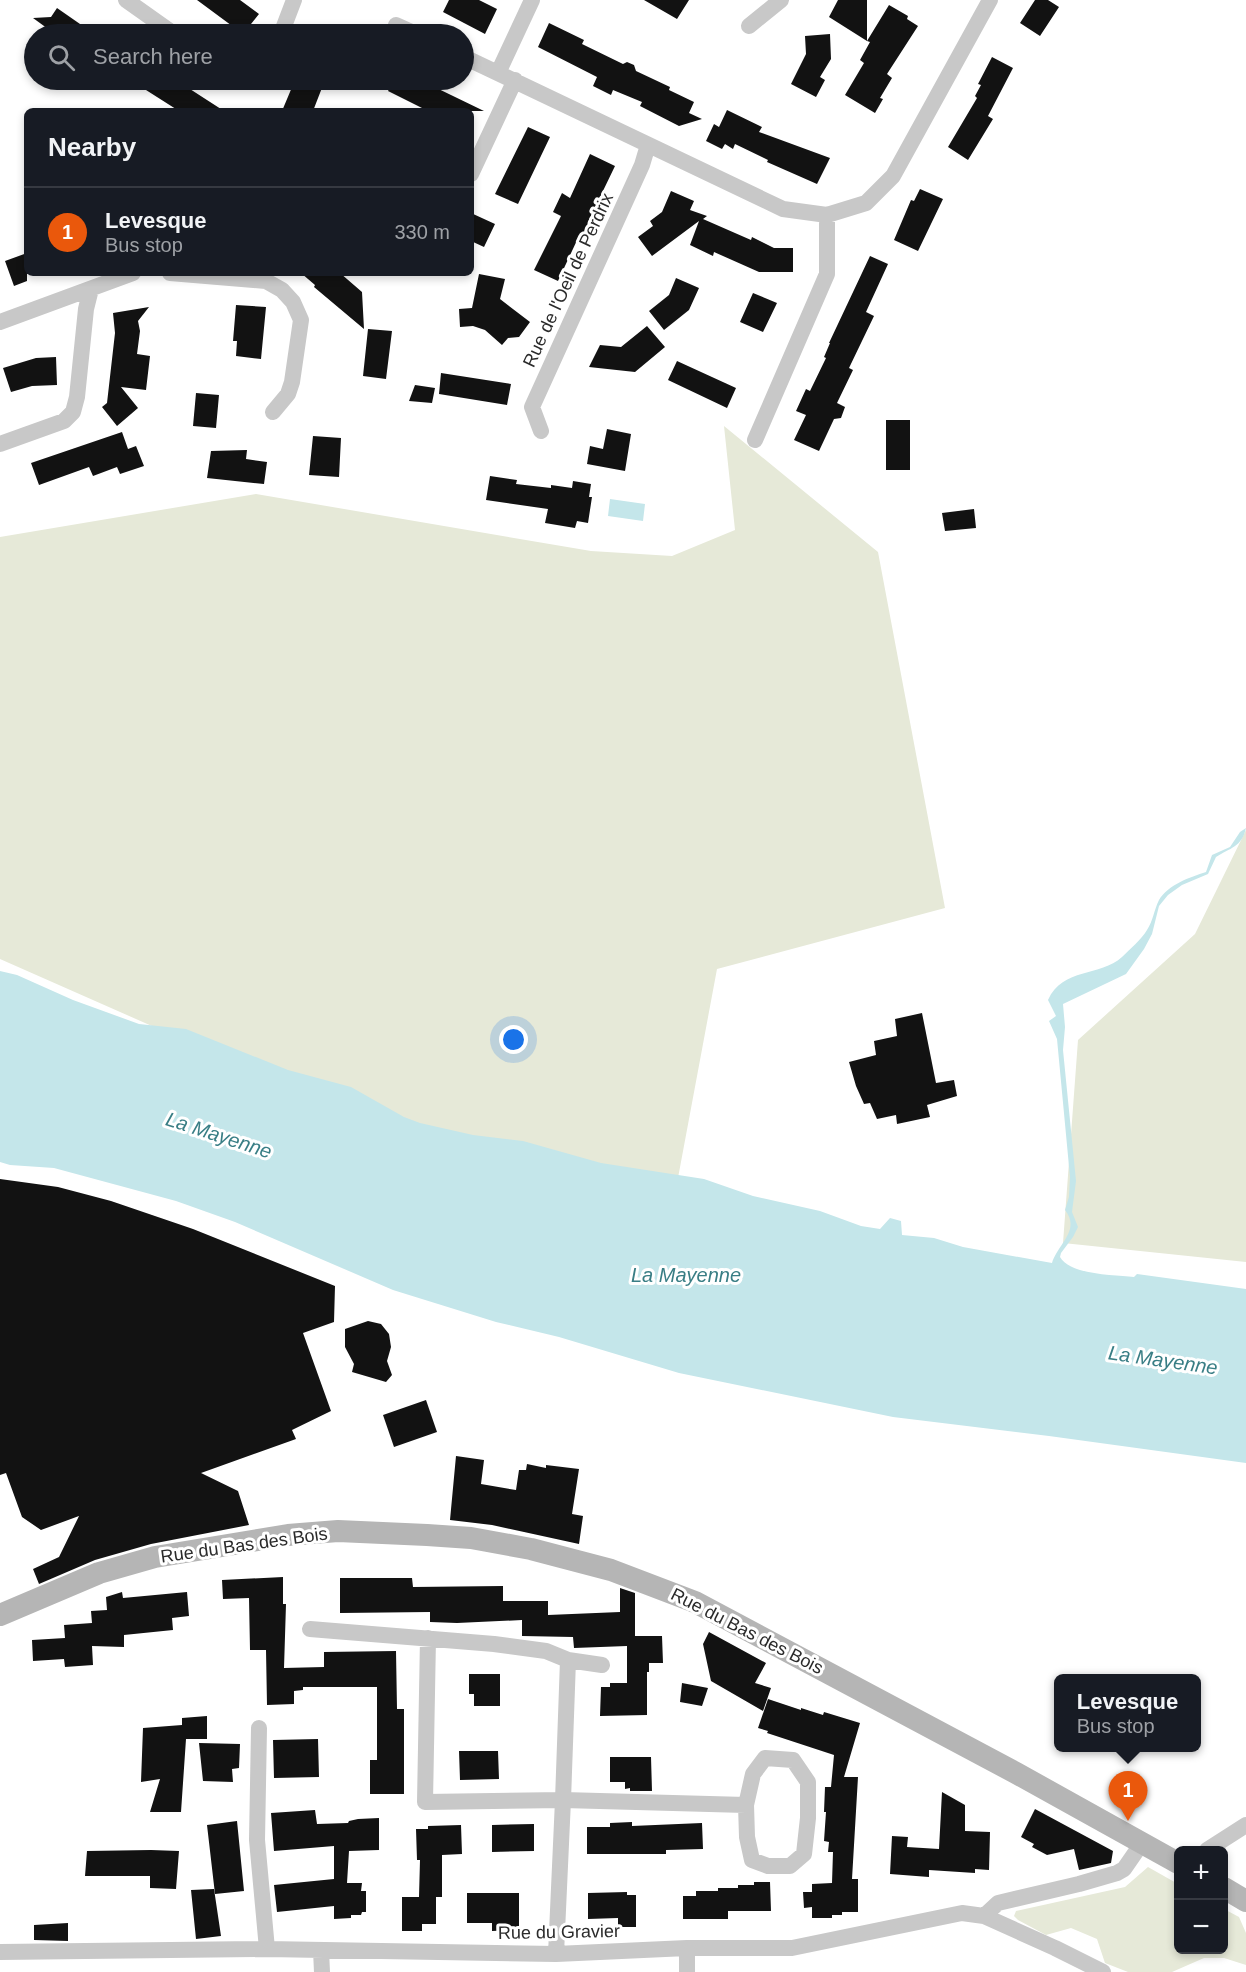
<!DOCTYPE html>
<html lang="en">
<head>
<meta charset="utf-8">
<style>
  body { margin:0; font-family:Arial,sans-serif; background:#20242c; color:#f1f3f6 }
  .controls { position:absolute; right:18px; bottom:18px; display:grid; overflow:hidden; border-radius:9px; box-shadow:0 3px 9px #0003 }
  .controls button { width:54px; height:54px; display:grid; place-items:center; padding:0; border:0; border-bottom:2px solid #363941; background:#171b24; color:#f1f3f6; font:30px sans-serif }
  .you { position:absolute; left:514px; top:1040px; width:21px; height:21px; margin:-15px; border:4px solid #fff; border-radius:50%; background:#1a73e8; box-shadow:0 0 0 9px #1a73e833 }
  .badge { display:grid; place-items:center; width:39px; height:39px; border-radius:50%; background:#ea580c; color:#fff; font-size:20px; font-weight:700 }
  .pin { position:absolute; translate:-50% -50px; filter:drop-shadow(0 2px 3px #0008) }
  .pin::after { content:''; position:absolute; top:32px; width:21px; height:18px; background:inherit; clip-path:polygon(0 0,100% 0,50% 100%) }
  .popup { position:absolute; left:1054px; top:1674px; width:147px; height:78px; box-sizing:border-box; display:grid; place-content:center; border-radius:9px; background:#171b24; filter:drop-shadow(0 2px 4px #0005); font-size:20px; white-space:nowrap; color:#9ea1a6 }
  .popup b { font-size:22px; color:#f1f3f6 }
  .popup::after { content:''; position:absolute; left:50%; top:100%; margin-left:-12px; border:12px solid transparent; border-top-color:#171b24 }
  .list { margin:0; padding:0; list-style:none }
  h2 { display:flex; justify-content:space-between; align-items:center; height:78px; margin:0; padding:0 24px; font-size:26px }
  h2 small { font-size:20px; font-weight:400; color:#9ea1a6 }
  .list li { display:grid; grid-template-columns:39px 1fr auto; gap:18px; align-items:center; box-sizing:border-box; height:90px; padding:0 24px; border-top:2px solid #363941 }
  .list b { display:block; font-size:22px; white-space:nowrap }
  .list p { margin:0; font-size:20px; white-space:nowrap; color:#9ea1a6 }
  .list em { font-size:20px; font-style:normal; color:#9ea1a6 }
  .icon { flex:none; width:33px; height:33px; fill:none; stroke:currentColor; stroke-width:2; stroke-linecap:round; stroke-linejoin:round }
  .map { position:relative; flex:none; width:1246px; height:1972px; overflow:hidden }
  .search { position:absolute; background:#171b24; box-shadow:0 3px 9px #0003; left:24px; top:24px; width:450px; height:66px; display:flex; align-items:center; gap:15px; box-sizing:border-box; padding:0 21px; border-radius:33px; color:#9ea1a6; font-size:22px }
  .panel { position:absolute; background:#171b24; box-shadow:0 3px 9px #0003; left:24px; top:108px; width:450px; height:168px; border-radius:9px }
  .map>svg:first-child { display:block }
</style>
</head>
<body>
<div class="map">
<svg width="1246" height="1972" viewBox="0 0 1246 1972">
  <rect width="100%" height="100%" fill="#fff"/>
  <!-- green -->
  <path fill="#e6e9d8" d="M 724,426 L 878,552 L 945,908 L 717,969 L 675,1194 L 383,1128 L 0,959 L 0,537 L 256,494 L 591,551 L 672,556 L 735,530 Z
    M 1246,830 L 1246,1262 L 1063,1243 L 1078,1040 L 1195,934 Z
    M 1148,1867 L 1178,1884 L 1178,1950 L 1224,1950 L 1224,1909 L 1239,1917 L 1246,1933 L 1246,1965 L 1224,1958 L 1204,1958 L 1172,1972 L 1128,1972 L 1105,1963 L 1097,1939 L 1071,1928 L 1046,1935 L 1018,1920 L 1014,1916 L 1016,1911 L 1125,1887 Z"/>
  <!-- water -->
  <path fill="#c4e6ea" d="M 610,499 L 645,504 L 643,521 L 608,516 Z
    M 1246,828 C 1242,847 1230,848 1216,857 L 1208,874 L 1182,885 L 1168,895 L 1159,906 L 1152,934 L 1144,949 L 1126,974 L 1063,1004 L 1065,1027 L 1063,1050 L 1076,1181 L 1072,1212 L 1078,1227 L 1073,1237 L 1061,1253 L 1060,1257 C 1070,1275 1115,1275 1134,1277 L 1137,1274 L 1246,1289 L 1246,1463 L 1049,1436 L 893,1417 L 679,1373 L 559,1337 L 496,1322 L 393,1290 L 235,1222 L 176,1201 L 54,1168 L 10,1165 L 0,1162 L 0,971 L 17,975 L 73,1000 L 139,1024 L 186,1029 L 288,1070 L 351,1087 L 404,1117 L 420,1123 L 473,1135 L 523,1141 L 601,1163 L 704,1179 L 753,1196 L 820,1211 L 861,1226 L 880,1229 L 890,1218 L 901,1221 L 902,1235 L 934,1238 L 963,1247 L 1052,1263 C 1058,1244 1081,1230 1065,1210 L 1069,1197 L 1070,1177 L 1057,1039 L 1049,1021 L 1056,1016 L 1048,1000 C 1063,967 1100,977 1122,957 C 1130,949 1141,940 1147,930 C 1153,921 1154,910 1159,900 C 1168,885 1190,877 1206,872 L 1212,855 L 1230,847 L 1240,832 Z"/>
  <!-- building -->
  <path fill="#121212" d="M 197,0 L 240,0 L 259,14 L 243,34 Z
    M 449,0 L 479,0 L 497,9 L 485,34 L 443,12 Z
    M 644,0 L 689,0 L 677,19 Z
    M 838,0 L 867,0 L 867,41 L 829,17 Z
    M 1035,0 L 1048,0 L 1059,7 L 1040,36 L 1020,23 Z
    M 889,5 L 908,16 L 907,19 L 918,26 L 887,74 L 892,78 L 880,98 L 883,99 L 875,113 L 845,95 L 864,63 L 860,60 L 870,42 L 867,41 Z
    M 57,8 L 80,24 L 73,34 L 55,34 L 33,18 L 51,17 Z
    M 549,23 L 584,40 L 582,44 L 623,64 L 627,62 L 634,65 L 636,71 L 670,87 L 669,90 L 694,102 L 689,113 L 702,119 L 679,126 L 640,106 L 642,102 L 613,90 L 611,95 L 593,86 L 597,77 L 538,47 Z
    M 830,34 L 831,59 L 820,77 L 825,80 L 816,97 L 791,84 L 806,54 L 805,36 Z
    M 992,57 L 1013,68 L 988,116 L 993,119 L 968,160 L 948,147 L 977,98 L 975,96 L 981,85 L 978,84 Z
    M 153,80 L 176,80 L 224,111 L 179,111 L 146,90 Z
    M 295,80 L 325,80 L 313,111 L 282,111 Z
    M 394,80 L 420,80 L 484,111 L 428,111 L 388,91 Z
    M 727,110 L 762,127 L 759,132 L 830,158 L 817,184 L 767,162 L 768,160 L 735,144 L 733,149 L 725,144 L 722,149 L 706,141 L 714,124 L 719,127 Z
    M 528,127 L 550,137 L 518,204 L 495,194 Z
    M 590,154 L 615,166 L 588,222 L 590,223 L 583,238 L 579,236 L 558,281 L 534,270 L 561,216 L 553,212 L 562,193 L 570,198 Z
    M 920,189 L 943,199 L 918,251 L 894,240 L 911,200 L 914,201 Z
    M 671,191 L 694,201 L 690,210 L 707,216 L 703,219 L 751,240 L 752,237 L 774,248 L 793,248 L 793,272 L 759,272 L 714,252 L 713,256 L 690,245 L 699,221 L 652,256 L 638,237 L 653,226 L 650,221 L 662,212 Z
    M 471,213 L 495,224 L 484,247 L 471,241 Z
    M 27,253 L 27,281 L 14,286 L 5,261 Z
    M 870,256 L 888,264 L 866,312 L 874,316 L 849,368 L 853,370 L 837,403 L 845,407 L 841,418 L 834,419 L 819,451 L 794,440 L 806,415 L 796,411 L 806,389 L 810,391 L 826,358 L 824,357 L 830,343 L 829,343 Z
    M 301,273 L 340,273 L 362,292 L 364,329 L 314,287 L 315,285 Z
    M 479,274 L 505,279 L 500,299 L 530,322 L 519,337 L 508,338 L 502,345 L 485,330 L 473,326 L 460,327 L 459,309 L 472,308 Z
    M 676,278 L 699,288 L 689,310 L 664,330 L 649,311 L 669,295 Z
    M 753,293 L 777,303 L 763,332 L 740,322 Z
    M 236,305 L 266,307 L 261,359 L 236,356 L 237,341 L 233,341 Z
    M 149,307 L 138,321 L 140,331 L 137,354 L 150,356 L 146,390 L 121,387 L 138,408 L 117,426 L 102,407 L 107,403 L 115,333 L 113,313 Z
    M 647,326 L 665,347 L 635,372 L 589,367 L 600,345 L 621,347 Z
    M 368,329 L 392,331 L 386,379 L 363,376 Z
    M 56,357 L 57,385 L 32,386 L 11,392 L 3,368 L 36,358 Z
    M 677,361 L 736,388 L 727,408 L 668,380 Z
    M 441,373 L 511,384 L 507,405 L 439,394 Z
    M 415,385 L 435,388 L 432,403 L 409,401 Z
    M 196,393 L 219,395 L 216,428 L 193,426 Z
    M 886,420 L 910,420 L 910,470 L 886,470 Z
    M 607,429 L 631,434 L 625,471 L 587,464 L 590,446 L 603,449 Z
    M 122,432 L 128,449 L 136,446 L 144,466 L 120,474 L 117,467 L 93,476 L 89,467 L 39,485 L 31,463 Z
    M 313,436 L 341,438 L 339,477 L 309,475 Z
    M 247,450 L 246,459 L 267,462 L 264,484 L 207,478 L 211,451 Z
    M 490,476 L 517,480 L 516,484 L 551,488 L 551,485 L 572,488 L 573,481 L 591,484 L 589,497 L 592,497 L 588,523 L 577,521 L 575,528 L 545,523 L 548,509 L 486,500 Z
    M 974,509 L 976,528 L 945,531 L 942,513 Z
    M 922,1013 L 936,1083 L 954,1080 L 957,1096 L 927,1105 L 930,1117 L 897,1124 L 896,1115 L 877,1119 L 870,1103 L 864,1104 L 856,1086 L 849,1062 L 876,1055 L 874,1041 L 897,1036 L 895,1019 Z
    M 0,1179 L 58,1187 L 111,1201 L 193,1229 L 335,1286 L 334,1322 L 303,1333 L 331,1411 L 292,1430 L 296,1439 L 201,1473 L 238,1491 L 249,1525 L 151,1544 L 95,1560 L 39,1584 L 33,1569 L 59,1557 L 79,1516 L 41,1530 L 22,1517 L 6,1473 L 0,1475 Z
    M 368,1321 L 381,1324 L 389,1334 L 391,1347 L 387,1361 L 392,1375 L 386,1382 L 352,1372 L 354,1364 L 345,1347 L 345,1329 Z
    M 426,1400 L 437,1432 L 394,1447 L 383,1415 Z
    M 456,1456 L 484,1460 L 481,1484 L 516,1490 L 519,1470 L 526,1470 L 527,1464 L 546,1468 L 546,1465 L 579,1469 L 572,1514 L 583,1516 L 579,1544 L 492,1525 L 450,1520 Z
    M 283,1577 L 283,1604 L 286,1604 L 284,1668 L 324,1667 L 324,1652 L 396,1651 L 397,1709 L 404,1709 L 404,1794 L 370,1794 L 370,1760 L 377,1760 L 377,1687 L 303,1687 L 303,1690 L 294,1691 L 294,1704 L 267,1705 L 266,1650 L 250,1650 L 249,1598 L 223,1599 L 222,1580 Z
    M 340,1578 L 412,1578 L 413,1587 L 503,1586 L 503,1601 L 548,1601 L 548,1615 L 620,1612 L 620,1588 L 635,1593 L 635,1636 L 662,1636 L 663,1663 L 649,1663 L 649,1672 L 647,1672 L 647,1715 L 600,1716 L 601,1687 L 610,1687 L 610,1683 L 627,1683 L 627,1646 L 574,1648 L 573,1637 L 522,1636 L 522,1620 L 457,1623 L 430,1622 L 430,1612 L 340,1613 Z
    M 122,1592 L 123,1598 L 187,1592 L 189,1616 L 172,1618 L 173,1630 L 124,1635 L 124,1647 L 92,1646 L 93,1665 L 65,1667 L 64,1659 L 33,1661 L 32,1640 L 65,1638 L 64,1625 L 92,1623 L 91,1611 L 107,1610 L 106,1597 Z
    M 709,1632 L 766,1663 L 755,1683 L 771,1688 L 763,1711 L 711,1681 L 703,1644 Z
    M 469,1674 L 500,1674 L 500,1706 L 474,1706 L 474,1694 L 469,1694 Z
    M 682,1683 L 708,1688 L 702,1706 L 680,1702 Z
    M 768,1699 L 801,1710 L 801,1708 L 823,1715 L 824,1712 L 860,1723 L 844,1777 L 858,1777 L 852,1879 L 858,1879 L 858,1912 L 842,1912 L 842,1915 L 832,1915 L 832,1918 L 812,1918 L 812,1907 L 804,1908 L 803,1892 L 812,1892 L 812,1884 L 832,1883 L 833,1852 L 828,1852 L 829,1842 L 824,1841 L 826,1812 L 824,1812 L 825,1787 L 831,1787 L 834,1755 L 767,1733 L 768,1731 L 758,1728 Z
    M 207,1716 L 207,1739 L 186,1739 L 181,1812 L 150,1812 L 160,1779 L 141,1782 L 143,1728 L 182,1725 L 182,1718 Z
    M 318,1739 L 319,1777 L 274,1778 L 273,1740 Z
    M 199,1743 L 240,1744 L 239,1768 L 232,1769 L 233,1782 L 203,1781 Z
    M 459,1751 L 498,1751 L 499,1779 L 460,1780 Z
    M 610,1757 L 651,1757 L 652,1791 L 630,1791 L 630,1788 L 625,1789 L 625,1782 L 610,1782 Z
    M 942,1792 L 965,1805 L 965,1831 L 990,1832 L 989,1870 L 975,1869 L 975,1873 L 929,1870 L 929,1877 L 890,1874 L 892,1836 L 908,1837 L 907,1847 L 939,1849 Z
    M 1035,1809 L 1113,1851 L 1111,1863 L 1079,1870 L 1074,1849 L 1047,1855 L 1032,1847 L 1034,1844 L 1021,1837 Z
    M 315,1810 L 317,1824 L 348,1823 L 349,1821 L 358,1819 L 379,1818 L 379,1850 L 349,1851 L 347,1883 L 362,1883 L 361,1891 L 366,1891 L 366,1912 L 362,1912 L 361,1915 L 351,1915 L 351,1918 L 334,1919 L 334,1906 L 277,1912 L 274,1885 L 334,1879 L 334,1846 L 274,1851 L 271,1813 Z
    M 237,1821 L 244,1891 L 215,1894 L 207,1825 Z
    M 632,1822 L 632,1826 L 702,1823 L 703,1849 L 666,1850 L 666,1854 L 587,1854 L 587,1827 L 610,1827 L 610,1823 Z
    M 534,1824 L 534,1851 L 492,1852 L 492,1825 Z
    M 461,1825 L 462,1854 L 442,1855 L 442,1897 L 436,1897 L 436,1924 L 422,1924 L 422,1931 L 402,1931 L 402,1897 L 419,1897 L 420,1860 L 417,1860 L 416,1829 L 428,1829 L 428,1826 Z
    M 151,1850 L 179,1851 L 176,1889 L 150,1888 L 150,1876 L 85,1876 L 87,1851 Z
    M 754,1882 L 770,1882 L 771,1911 L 728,1911 L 728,1919 L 683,1919 L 683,1896 L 696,1896 L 696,1891 L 718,1891 L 718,1888 L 738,1888 L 738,1885 L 754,1885 Z
    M 214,1889 L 221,1936 L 196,1939 L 191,1890 Z
    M 627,1892 L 627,1895 L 636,1895 L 636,1927 L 618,1927 L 618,1918 L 588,1919 L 588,1893 Z
    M 467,1893 L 519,1893 L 519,1930 L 492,1931 L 492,1923 L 467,1923 Z
    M 68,1923 L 68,1941 L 34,1940 L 34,1925 Z"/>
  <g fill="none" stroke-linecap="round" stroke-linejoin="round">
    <!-- street -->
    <path stroke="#c8c8c8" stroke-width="16" d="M 126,0 L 174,34
      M 396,25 L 416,34
      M 749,26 L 781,0
      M 281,34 L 294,0
      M 464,57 L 783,209 L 827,215 L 866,203 L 893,176 L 990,0
      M 498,73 L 532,0
      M 471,174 L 515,80
      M 170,273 L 266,281 L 282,290 L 293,302 L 301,320 L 292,382 L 288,394 L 273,412
      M 0,322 L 133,273
      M 541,431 L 532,407 L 642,165 L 648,145
      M 755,440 L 827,274 L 827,215
      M 0,444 L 64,421 L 73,412 L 77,397 L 86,309 L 91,289
      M 310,1629 L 494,1644 L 546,1651 L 568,1660 L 563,1800 L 746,1805 L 747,1837 L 752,1860 L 768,1866 L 790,1866 L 804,1854 L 808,1818 L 808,1782 L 793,1760 L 765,1758 L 753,1774 L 746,1805
      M 428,1638 L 425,1802 L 563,1800 L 556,1954
      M 568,1660 L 602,1665
      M 259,1728 L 257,1840 L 267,1949
      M 1207,1850 L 1246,1825
      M 984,1916 L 998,1903 L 1079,1884 L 1117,1873 L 1124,1869 L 1142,1843
      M 687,1948 L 687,1972
      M 321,1950 L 322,1972
      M 0,1952 L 267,1949 L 556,1954 L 687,1948 L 792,1948 L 962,1913 L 984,1916 L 1055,1948 L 1103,1972"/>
    <!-- secondary -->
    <path stroke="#b5b5b5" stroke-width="22" d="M 0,1615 L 99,1573 L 155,1557 L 288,1535 L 338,1531 L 427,1535 L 471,1538 L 531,1549 L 611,1570 L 695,1602 L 1016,1773 L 1178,1863
      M 1224,1888 L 1246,1901"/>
  </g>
  <g text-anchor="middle" stroke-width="6" stroke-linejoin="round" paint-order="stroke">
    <!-- street labels -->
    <g font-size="18" fill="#2b2b2b" stroke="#fff">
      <text transform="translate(568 280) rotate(-65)" y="6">Rue de l'Oeil de Perdrix</text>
      <text transform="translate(244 1545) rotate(-8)" y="6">Rue du Bas des Bois</text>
      <text transform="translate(747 1631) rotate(27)" y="6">Rue du Bas des Bois</text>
      <text transform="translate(559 1932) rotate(-1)" y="6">Rue du Gravier</text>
    </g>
    <!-- water labels -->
    <g font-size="20" font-style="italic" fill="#397e85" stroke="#fff">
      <text transform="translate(219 1135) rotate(18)" y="7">La Mayenne</text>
      <text x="686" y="1282">La Mayenne</text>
      <text transform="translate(1163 1360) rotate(8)" y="7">La Mayenne</text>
    </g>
  </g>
</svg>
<div class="controls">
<button>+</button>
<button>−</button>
</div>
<div class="you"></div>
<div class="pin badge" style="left:1128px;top:1821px">1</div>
<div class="popup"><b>Levesque</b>Bus stop</div>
<div class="search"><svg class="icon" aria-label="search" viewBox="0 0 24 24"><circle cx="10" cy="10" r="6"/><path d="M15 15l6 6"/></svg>Search here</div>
<section class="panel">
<h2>Nearby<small></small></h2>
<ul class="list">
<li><span class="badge">1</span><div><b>Levesque</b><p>Bus stop</p></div><em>330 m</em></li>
</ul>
</section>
</div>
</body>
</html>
